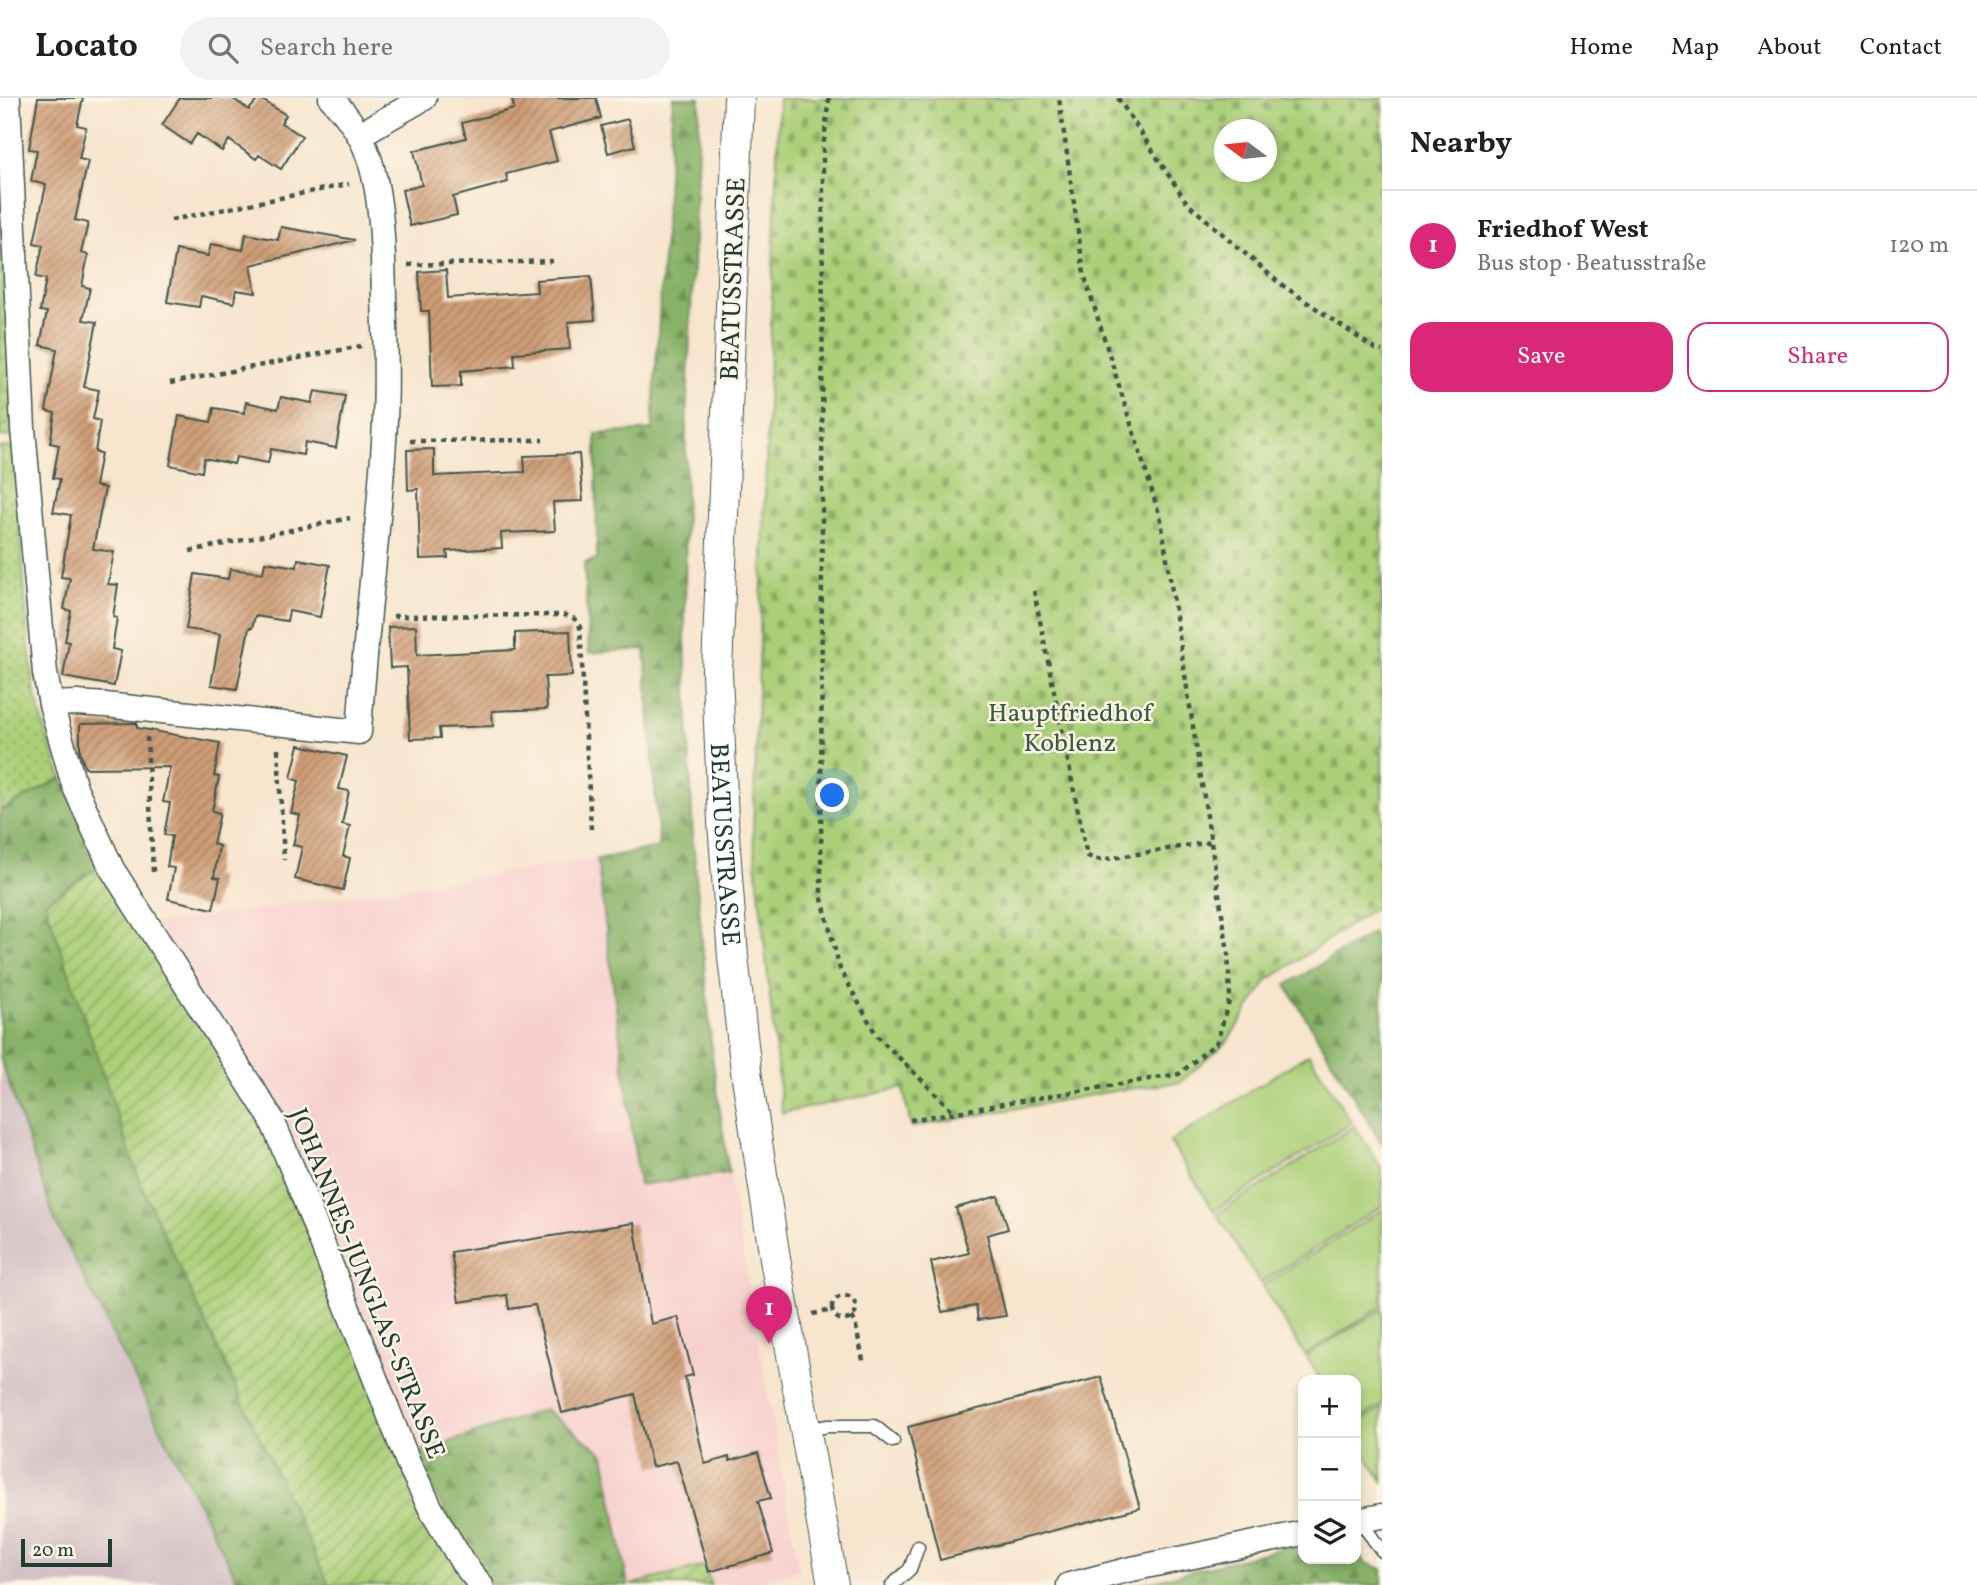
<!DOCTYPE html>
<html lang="en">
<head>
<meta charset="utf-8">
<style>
  body { margin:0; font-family:Vollkorn,serif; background:#f2f2f2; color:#202124 }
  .controls { position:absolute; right:21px; bottom:21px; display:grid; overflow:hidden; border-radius:14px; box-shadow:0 4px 10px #0003 }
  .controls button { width:63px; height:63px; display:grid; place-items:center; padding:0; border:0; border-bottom:2px solid #e0e0e0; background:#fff; color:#202124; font:35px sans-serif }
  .compass { position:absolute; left:1214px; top:21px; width:63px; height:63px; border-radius:50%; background:#fff; box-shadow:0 4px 10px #0003; rotate:285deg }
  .scale { position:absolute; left:21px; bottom:18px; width:91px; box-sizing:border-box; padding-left:7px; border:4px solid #1f3d34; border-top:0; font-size:19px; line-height:24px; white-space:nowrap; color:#1f3d34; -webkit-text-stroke:5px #fcf5e5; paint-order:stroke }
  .you { position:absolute; left:833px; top:698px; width:24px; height:24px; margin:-18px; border:5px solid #fff; border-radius:50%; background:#1a73e8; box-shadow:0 0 0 10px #1a73e833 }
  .badge { display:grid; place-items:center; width:46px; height:46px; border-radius:50%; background:#db2777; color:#fff; font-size:23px; font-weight:700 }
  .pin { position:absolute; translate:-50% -58px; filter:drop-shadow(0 2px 4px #0008) }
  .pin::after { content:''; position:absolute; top:37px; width:24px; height:21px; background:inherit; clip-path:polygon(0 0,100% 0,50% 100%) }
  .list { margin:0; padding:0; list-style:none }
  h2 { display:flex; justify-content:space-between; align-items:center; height:91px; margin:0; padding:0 28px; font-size:30px }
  h2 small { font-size:23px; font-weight:400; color:#757577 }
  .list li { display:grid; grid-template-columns:46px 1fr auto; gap:21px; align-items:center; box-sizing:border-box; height:112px; padding:0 28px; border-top:2px solid #e0e0e0 }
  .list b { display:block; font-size:26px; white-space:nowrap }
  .list p { margin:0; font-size:23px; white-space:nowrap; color:#757577 }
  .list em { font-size:23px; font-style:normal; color:#757577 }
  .actions { display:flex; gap:14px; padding:21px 28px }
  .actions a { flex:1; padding:16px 0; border:2px solid #db2777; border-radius:21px; text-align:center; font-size:24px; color:#db2777 }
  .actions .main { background:#db2777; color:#fff }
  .icon { flex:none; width:38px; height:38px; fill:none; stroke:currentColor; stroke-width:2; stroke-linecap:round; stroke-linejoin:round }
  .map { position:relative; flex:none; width:1382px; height:1487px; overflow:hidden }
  header { display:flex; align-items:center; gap:42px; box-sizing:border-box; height:98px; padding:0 35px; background:#fff; border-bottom:2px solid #e0e0e0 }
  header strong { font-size:33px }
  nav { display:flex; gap:38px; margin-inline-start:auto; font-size:24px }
  .search { width:490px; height:63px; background:#f2f2f2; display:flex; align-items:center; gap:18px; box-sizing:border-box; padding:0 24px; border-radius:38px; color:#757577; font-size:26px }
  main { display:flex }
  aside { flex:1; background:#fff }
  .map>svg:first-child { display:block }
</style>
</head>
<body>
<header>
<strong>Locato</strong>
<div class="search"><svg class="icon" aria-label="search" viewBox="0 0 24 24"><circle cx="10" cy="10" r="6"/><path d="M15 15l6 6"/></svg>Search here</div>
<nav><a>Home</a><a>Map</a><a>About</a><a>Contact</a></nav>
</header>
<main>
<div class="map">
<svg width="1382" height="1487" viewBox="0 0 1382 1487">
  <defs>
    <pattern id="grass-dots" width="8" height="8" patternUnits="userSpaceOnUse" patternTransform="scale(1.75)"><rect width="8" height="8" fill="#abcf78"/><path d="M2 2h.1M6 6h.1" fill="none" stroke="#8ba963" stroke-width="1.8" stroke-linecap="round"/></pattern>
    <pattern id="forest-firs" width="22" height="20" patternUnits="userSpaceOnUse" patternTransform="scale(1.75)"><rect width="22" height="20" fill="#88b268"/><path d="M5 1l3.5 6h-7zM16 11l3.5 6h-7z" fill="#6f9256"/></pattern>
    <pattern id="cemetery-stones" width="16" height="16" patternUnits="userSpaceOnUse" patternTransform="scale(1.75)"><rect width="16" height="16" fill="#abcf78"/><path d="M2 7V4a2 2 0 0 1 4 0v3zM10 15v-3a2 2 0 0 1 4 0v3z" fill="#8ba963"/></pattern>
    <pattern id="garden-furrows" width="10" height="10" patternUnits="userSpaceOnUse" patternTransform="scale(1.75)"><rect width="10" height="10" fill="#abcf78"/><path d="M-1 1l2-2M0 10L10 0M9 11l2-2" fill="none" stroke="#8ba963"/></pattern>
    <pattern id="building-hatch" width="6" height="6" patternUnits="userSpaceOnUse" patternTransform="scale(1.75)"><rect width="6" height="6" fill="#cf9d76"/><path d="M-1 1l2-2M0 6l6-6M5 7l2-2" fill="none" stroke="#a78162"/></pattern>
  </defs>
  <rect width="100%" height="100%" fill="#fcf5e5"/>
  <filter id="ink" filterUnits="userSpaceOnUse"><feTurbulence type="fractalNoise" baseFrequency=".0143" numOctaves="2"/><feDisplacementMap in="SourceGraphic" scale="14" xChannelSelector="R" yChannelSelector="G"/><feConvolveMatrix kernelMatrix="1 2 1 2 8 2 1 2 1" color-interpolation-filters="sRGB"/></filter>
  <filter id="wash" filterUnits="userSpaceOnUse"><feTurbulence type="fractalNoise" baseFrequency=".00686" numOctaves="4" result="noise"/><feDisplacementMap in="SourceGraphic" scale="28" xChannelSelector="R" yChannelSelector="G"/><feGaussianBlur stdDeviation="1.57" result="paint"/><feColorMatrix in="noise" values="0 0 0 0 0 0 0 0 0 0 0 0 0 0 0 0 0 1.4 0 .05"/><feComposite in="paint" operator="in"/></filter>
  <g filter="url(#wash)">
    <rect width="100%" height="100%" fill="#f7e5cd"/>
    <!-- built -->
    <path fill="#f7d0cd" d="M 597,761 L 639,1087 L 729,1075 L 799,1472 L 748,1487 L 711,1487 L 704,1468 L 628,1487 L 604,1356 L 414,1356 L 156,826 Z"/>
    <!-- railway -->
    <path fill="#d2bec3" d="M 0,959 L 55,1123 L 240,1487 L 0,1487 Z"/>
    <!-- grass -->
    <path fill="url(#grass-dots)" stroke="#658656" stroke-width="2" d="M 0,349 L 14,350 L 28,542 L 35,597 L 47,639 L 62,680 L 0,713 Z"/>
    <!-- forest -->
    <path fill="url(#forest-firs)" stroke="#54784e" stroke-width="2" d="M 673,0 L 700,0 L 686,330 L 685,542 L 693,743 L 713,965 L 729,1075 L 639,1087 L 597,761 L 659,749 L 645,551 L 589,555 L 584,465 L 597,461 L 596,336 L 652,332 Z
      M 62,680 L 101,768 L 45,804 L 141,1087 L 329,1487 L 240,1487 L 55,1123 L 0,959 L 0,713 Z
      M 1372,835 L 1382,851 L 1382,1046 L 1286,887 Z
      M 545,1311 L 604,1356 L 628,1487 L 491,1487 L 471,1462 L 414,1356 Z
      M 1303,1445 L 1303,1461 L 1356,1461 L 1356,1452 L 1366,1465 L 1382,1471 L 1382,1487 L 1136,1487 Z"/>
    <!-- cemetery -->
    <path fill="url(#cemetery-stones)" stroke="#658656" stroke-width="2" fill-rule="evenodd" d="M 779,0 L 1382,0 L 1382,805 L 1267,883 L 1226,945 L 1180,984 L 1114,993 L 911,1029 L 903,990 L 782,1015 L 753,735 ZM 1224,32 L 1266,32 L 1266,74 L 1224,74 Z"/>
    <!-- garden -->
    <path fill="url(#garden-furrows)" stroke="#658656" stroke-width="2" d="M 0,73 L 13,339 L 0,338 Z
      M 101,768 L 250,1003 L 469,1487 L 329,1487 L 141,1087 L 45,804 Z
      M 705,1468 L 711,1487 L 630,1487 Z"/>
    <!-- pitch -->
    <path fill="#abcf78" stroke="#658656" stroke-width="2" d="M 1309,956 L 1352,1025 L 1214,1113 L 1170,1044 Z
      M 1355,1028 L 1382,1071 L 1382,1108 L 1260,1185 L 1217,1116 Z
      M 1382,1112 L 1382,1208 L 1305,1257 L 1262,1188 Z
      M 1382,1211 L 1382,1307 L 1356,1323 L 1356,1282 L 1321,1282 L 1306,1258 Z
      M 1382,1310 L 1382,1383 L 1356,1341 L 1356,1326 Z"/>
    <g id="blocks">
      <!-- building -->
      <path fill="url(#building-hatch)" d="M 38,0 L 83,0 L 77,27 L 86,29 L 79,61 L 88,63 L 75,122 L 88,125 L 81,155 L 88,157 L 82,188 L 90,190 L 83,222 L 97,224 L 84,289 L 99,292 L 93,321 L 100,323 L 95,354 L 101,355 L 95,388 L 105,390 L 93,451 L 114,454 L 108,486 L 118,487 L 113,519 L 117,520 L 112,551 L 121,553 L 114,588 L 63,579 L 69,544 L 65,543 L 71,513 L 64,511 L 70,480 L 61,479 L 71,417 L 53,414 L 60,381 L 53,380 L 59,347 L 50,345 L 55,315 L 46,313 L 57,251 L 40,247 L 47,214 L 40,213 L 46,181 L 36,179 L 43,147 L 34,145 L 46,87 L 31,83 L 37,52 L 29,51 Z
        M 180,0 L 232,0 L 249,12 L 259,0 L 286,17 L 281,25 L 302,38 L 281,71 L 259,57 L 256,61 L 229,42 L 222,53 L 197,36 L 190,46 L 162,27 Z
        M 512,0 L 596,0 L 601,20 L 549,34 L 557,63 L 506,76 L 508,84 L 453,99 L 457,117 L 410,128 L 402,92 L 422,87 L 414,53 L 466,40 L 462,25 L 514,11 Z
        M 628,21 L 635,48 L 608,55 L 601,28 Z
        M 281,129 L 355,142 L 251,167 L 256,195 L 236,192 L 234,205 L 201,198 L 199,209 L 167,204 L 176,152 L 208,158 L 211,146 L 243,152 L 246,136 L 278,142 Z
        M 446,172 L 448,200 L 537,194 L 536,182 L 591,178 L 595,222 L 568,224 L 570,251 L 514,255 L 515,268 L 461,273 L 461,288 L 432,289 L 429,213 L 421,213 L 419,174 Z
        M 315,293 L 345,298 L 336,350 L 305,344 L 303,357 L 271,351 L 268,365 L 236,359 L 234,366 L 204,360 L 202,374 L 170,367 L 179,318 L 211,324 L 214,310 L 244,315 L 246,304 L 278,311 L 281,299 L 312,305 Z
        M 434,351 L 434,378 L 525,374 L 524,358 L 579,356 L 583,403 L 553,404 L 555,433 L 501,435 L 502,450 L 447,453 L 448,460 L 420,461 L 418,391 L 408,392 L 407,352 Z
        M 298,461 L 330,467 L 320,519 L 289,513 L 287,523 L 255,518 L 252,530 L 249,530 L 237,591 L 211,587 L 220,536 L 186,531 L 195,476 L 228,481 L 230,471 L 263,475 L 265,464 L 297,469 Z
        M 416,528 L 417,557 L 515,552 L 515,535 L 570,533 L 572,578 L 545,579 L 547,611 L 492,613 L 493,628 L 439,630 L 440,640 L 410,641 L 407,569 L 390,570 L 388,529 Z
        M 137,625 L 137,630 L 220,645 L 214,678 L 219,679 L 212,713 L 220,715 L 213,746 L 219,748 L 214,779 L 220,780 L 213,811 L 168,801 L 174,770 L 167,769 L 172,738 L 164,737 L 170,705 L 163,704 L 170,669 L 85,670 L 80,654 L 80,626 Z
        M 299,647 L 347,658 L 339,691 L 349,693 L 342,726 L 350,728 L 343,758 L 350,760 L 343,792 L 295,781 L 302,749 L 293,747 L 300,717 L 291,715 L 299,683 L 291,680 Z
        M 998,1098 L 1008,1131 L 987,1137 L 1006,1218 L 978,1222 L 976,1208 L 942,1214 L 931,1164 L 969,1155 L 956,1110 Z
        M 634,1125 L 651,1226 L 678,1219 L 693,1277 L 685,1279 L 705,1366 L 729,1359 L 730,1363 L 758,1355 L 771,1400 L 758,1403 L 773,1455 L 709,1474 L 677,1363 L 652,1369 L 635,1296 L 562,1315 L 535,1207 L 509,1211 L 507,1197 L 459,1204 L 451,1154 Z
        M 1101,1279 L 1140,1410 L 940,1462 L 908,1329 Z"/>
    </g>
  </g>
  <g filter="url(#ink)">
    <use href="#blocks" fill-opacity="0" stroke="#3f564b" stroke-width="2"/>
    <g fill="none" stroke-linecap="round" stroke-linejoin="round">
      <defs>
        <path id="service" d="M 806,1332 L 828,1328 L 874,1328 L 893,1343
          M 1363,1422 L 1368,1434 L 1382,1453
          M 892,1487 L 910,1471 L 918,1449"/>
        <path id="minor" d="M 8,0 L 23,331 L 45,575 L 51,606 L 74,687 L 112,771 L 271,1020 L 298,1084 L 408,1364 L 432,1413 L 463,1465 L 481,1487
          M 359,37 L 424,0
          M 51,606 L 77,605 L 105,607 L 359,634 C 365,537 378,440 384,343 C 387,295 386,247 384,200 C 383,155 383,99 368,57 C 361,35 347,17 331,0
          M 1356,1423 L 1382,1418
          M 1069,1487 L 1127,1472 L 1303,1435"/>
        <g id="tertiary">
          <path id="s1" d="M 739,0 L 717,574 L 723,724 L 733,859 L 746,973 L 776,1167 L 833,1487"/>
        </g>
      </defs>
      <!-- service casing -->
      <use href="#service" stroke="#3f564b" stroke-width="15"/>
      <!-- minor casing -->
      <use href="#minor" stroke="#3f564b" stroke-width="27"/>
      <!-- tertiary casing -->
      <use href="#tertiary" stroke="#3f564b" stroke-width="32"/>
      <!-- path -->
      <path stroke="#3f564b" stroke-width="4.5" stroke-dasharray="5 5" stroke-linecap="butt" d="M 829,0 L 823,51 L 821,797 L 840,871 L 877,938 L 954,1014
        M 1118,0 L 1187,105 L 1278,184 L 1375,251 L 1382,253
        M 171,122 L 349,86
        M 408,167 L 556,163
        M 170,285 L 361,248
        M 410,343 L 543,342
        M 190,453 L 350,420
        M 1034,493 L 1087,758 L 1101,762 L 1210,744
        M 393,518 L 566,517 L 575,521 L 580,529 L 591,731
        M 147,639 L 153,774
        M 278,651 L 284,762
        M 910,1022 L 1179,976 L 1217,944 L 1230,900 L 1228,854 L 1161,422 L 1084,176 L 1059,0
        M832 1210a12 12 0 1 1 24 0a12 12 0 1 1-24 0Z
        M 813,1216 L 833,1212
        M 852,1219 L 855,1224 L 864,1267"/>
      <!-- service -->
      <use href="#service" stroke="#fff" stroke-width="12"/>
      <!-- minor -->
      <use href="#minor" stroke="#fff" stroke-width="24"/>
      <!-- tertiary -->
      <use href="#tertiary" stroke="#fff" stroke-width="30"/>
    </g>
  </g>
  <g text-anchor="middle" stroke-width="5" stroke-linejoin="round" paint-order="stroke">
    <!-- street labels -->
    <g font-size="26" fill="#1f3d34" stroke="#fcf5e5">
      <text transform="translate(732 181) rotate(-88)" y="9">BEATUSSTRASSE</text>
      <text dy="9" stroke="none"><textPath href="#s1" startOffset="747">BEATUSSTRASSE</textPath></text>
      <text transform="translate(368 1185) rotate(68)" y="9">JOHANNES-JUNGLAS-STRASSE</text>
    </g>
    <!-- park labels -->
    <g font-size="26" fill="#3b5a42" stroke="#fcf5e5">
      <text x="1070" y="623">Hauptfriedhof<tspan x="1070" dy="30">Koblenz</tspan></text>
    </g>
  </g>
</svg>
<div class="controls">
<button>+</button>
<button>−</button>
<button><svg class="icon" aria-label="layers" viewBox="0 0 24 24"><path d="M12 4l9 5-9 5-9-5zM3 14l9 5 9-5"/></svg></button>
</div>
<svg class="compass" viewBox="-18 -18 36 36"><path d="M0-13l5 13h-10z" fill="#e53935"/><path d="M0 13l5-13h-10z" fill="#757577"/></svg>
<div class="scale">20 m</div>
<div class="you"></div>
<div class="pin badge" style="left:769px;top:1246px">1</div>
</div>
<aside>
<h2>Nearby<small></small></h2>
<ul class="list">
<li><span class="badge">1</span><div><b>Friedhof West</b><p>Bus stop · Beatusstraße</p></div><em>120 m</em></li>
</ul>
<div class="actions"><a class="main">Save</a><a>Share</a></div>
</aside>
</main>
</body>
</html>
